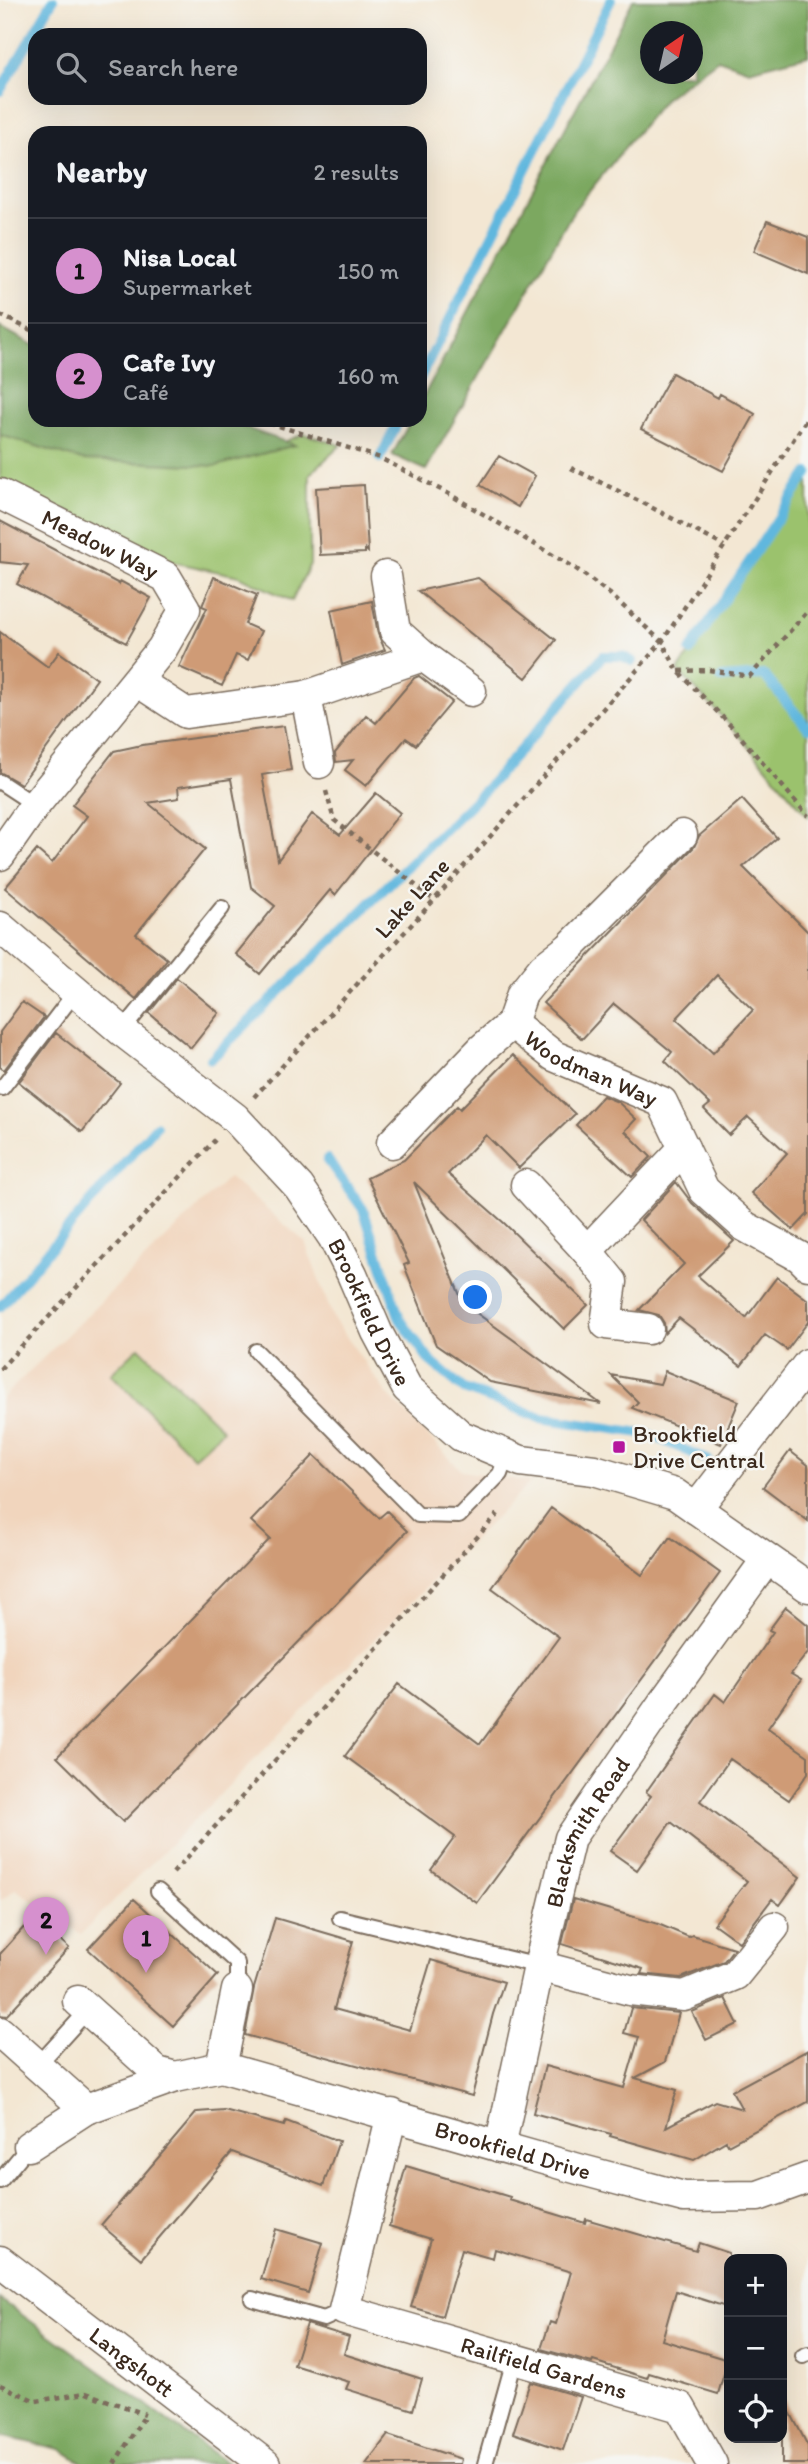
<!DOCTYPE html>
<html lang="en">
<head>
<meta charset="utf-8">
<style>
  body { margin:0; font-family:Itim,sans-serif; background:#20242c; color:#f1f3f6 }
  .controls { position:absolute; right:21px; bottom:21px; display:grid; overflow:hidden; border-radius:14px; box-shadow:0 7px 28px #0002 }
  .controls button { width:63px; height:63px; display:grid; place-items:center; padding:0; border:0; border-bottom:2px solid #363941; background:#171b24; color:#f1f3f6; font:35px sans-serif }
  .compass { position:absolute; left:640px; top:21px; width:63px; height:63px; border-radius:50%; background:#171b24; box-shadow:0 7px 28px #0002; rotate:34deg }
  .you { position:absolute; left:476px; top:1298px; width:24px; height:24px; margin:-18px; border:5px solid #fff; border-radius:50%; background:#1a73e8; box-shadow:0 0 0 10px #1a73e833 }
  .badge { display:grid; place-items:center; width:46px; height:46px; border-radius:50%; background:#d690ce; color:#111; font-size:23px; font-weight:700 }
  .pin { position:absolute; translate:-50% -58px; filter:drop-shadow(0 2px 4px #0008) }
  .pin::after { content:''; position:absolute; top:37px; width:24px; height:21px; background:inherit; clip-path:polygon(0 0,100% 0,50% 100%) }
  .list { margin:0; padding:0; list-style:none }
  h2 { display:flex; justify-content:space-between; align-items:center; height:91px; margin:0; padding:0 28px; font-size:30px }
  h2 small { font-size:23px; font-weight:400; color:#9ea1a6 }
  .list li { display:grid; grid-template-columns:46px 1fr auto; gap:21px; align-items:center; box-sizing:border-box; height:105px; padding:0 28px; border-top:2px solid #363941 }
  .list b { display:block; font-size:26px; white-space:nowrap }
  .list p { margin:0; font-size:23px; white-space:nowrap; color:#9ea1a6 }
  .list em { font-size:23px; font-style:normal; color:#9ea1a6 }
  .icon { flex:none; width:38px; height:38px; fill:none; stroke:currentColor; stroke-width:2; stroke-linecap:round; stroke-linejoin:round }
  .map { position:relative; flex:none; width:808px; height:2464px; overflow:hidden }
  .search { position:absolute; background:#171b24; box-shadow:0 7px 28px #0002; left:28px; top:28px; width:399px; height:77px; display:flex; align-items:center; gap:18px; box-sizing:border-box; padding:0 24px; border-radius:21px; color:#9ea1a6; font-size:26px }
  .panel { position:absolute; background:#171b24; box-shadow:0 7px 28px #0002; left:28px; top:126px; width:399px; height:301px; border-radius:21px }
  .map>svg:first-child { display:block }
</style>
</head>
<body>
<div class="map">
<svg width="808" height="2464" viewBox="0 0 808 2464">
  <rect width="100%" height="100%" fill="#f6f6f2"/>
  <filter id="ink" filterUnits="userSpaceOnUse"><feTurbulence type="fractalNoise" baseFrequency=".0143" numOctaves="2"/><feDisplacementMap in="SourceGraphic" scale="14" xChannelSelector="R" yChannelSelector="G"/><feConvolveMatrix kernelMatrix="1 2 1 2 8 2 1 2 1" color-interpolation-filters="sRGB"/></filter>
  <filter id="wash" filterUnits="userSpaceOnUse"><feTurbulence type="fractalNoise" baseFrequency=".00686" numOctaves="4" result="noise"/><feDisplacementMap in="SourceGraphic" scale="28" xChannelSelector="R" yChannelSelector="G"/><feGaussianBlur stdDeviation="1.57" result="paint"/><feColorMatrix in="noise" values="0 0 0 0 0 0 0 0 0 0 0 0 0 0 0 0 0 1.4 0 .05"/><feComposite in="paint" operator="in"/></filter>
  <g filter="url(#wash)">
    <rect width="100%" height="100%" fill="#f3e7d3"/>
    <!-- built -->
    <path fill="#f1d5bd" d="M 229,1177 L 305,1242 L 333,1318 L 387,1394 L 462,1471 L 531,1482 L 81,1934 L 15,1889 L 0,1901 L 0,1400 Z"/>
    <!-- green -->
    <path fill="#9bc26d" stroke="#6b7646" stroke-width="2" d="M 0,433 L 231,462 L 304,434 L 341,445 L 310,474 L 310,564 L 292,601 L 239,576 L 172,562 L 0,480 Z
      M 808,472 L 808,816 L 732,727 L 678,671 Z
      M 139,1347 L 223,1430 L 194,1457 L 111,1374 Z"/>
    <!-- forest -->
    <path fill="#7ca860" stroke="#5c693f" stroke-width="2" fill-rule="evenodd" d="M 633,0 L 808,0 L 808,55 L 749,70 L 718,59 L 665,98 L 574,210 L 426,470 L 392,455 L 411,420 L 420,420 L 420,403 ZM 650,32 L 692,32 L 692,74 L 650,74 Z
      M 0,327 L 35,346 L 35,420 L 223,420 L 295,445 L 216,466 L 82,460 L 0,435 Z
      M 0,2299 L 228,2464 L 84,2464 L 60,2449 L 0,2436 Z"/>
    <g fill="none" stroke-linecap="round" stroke-linejoin="round">
      <!-- stream -->
      <path stroke="#61b7de" stroke-width="10" d="M 0,91 L 53,0
        M 420,378 L 611,0
        M 380,458 L 399,420
        M 690,651 L 808,473
        M 721,678 L 764,675 L 808,728
        M 211,1059 L 486,789 L 603,656 L 622,656 L 632,661
        M 327,1159 L 363,1209 L 400,1319 L 430,1361 L 464,1389 L 541,1418 L 648,1434 L 708,1460
        M 0,1307 L 156,1126"/>
    </g>
    <g id="blocks">
      <!-- building -->
      <path fill="#cf9b76" fill-rule="evenodd" d="M 767,221 L 808,237 L 808,274 L 754,251 Z
        M 672,373 L 718,398 L 720,394 L 755,414 L 723,471 L 641,429 Z
        M 499,456 L 535,476 L 518,507 L 480,485 Z
        M 364,485 L 368,552 L 365,549 L 365,553 L 320,555 L 316,488 Z
        M 0,521 L 119,584 L 120,581 L 151,598 L 126,643 L 17,584 L 28,565 L 0,562 Z
        M 214,577 L 257,595 L 245,624 L 261,631 L 248,660 L 236,655 L 222,686 L 179,667 L 207,608 L 202,606 Z
        M 478,578 L 556,640 L 526,678 L 418,591 Z
        M 372,601 L 378,634 L 385,650 L 342,665 L 331,610 Z
        M 0,632 L 48,667 L 59,652 L 97,679 L 21,784 L 0,772 Z
        M 419,676 L 452,702 L 416,745 L 406,738 L 366,786 L 345,770 L 353,760 L 336,762 L 335,753 L 366,715 L 376,723 L 414,678 Z
        M 284,726 L 291,770 L 262,775 L 278,860 L 312,814 L 340,835 L 376,793 L 400,813 L 335,895 L 330,890 L 260,974 L 236,954 L 275,906 L 251,887 L 231,779 L 178,787 L 179,798 L 148,803 L 205,849 L 136,934 L 167,959 L 136,999 L 5,888 L 37,850 L 52,863 L 87,816 L 72,805 L 114,751 L 142,745 Z
        M 742,799 L 777,838 L 743,867 L 808,932 L 808,1214 L 793,1230 L 751,1193 L 787,1153 L 748,1117 L 729,1135 L 704,1109 L 710,1104 L 665,1061 L 672,1052 L 614,1004 L 582,1039 L 543,1003 L 694,847 L 699,836 ZM 717,975 L 753,1010 L 713,1053 L 676,1019 Z
        M 177,978 L 219,1013 L 191,1048 L 149,1013 Z
        M 22,1002 L 44,1017 L 4,1070 L 0,1067 L 0,1032 Z
        M 56,1033 L 120,1083 L 82,1132 L 19,1082 Z
        M 513,1055 L 575,1114 L 519,1168 L 486,1135 L 448,1174 L 504,1223 L 588,1305 L 564,1329 L 414,1182 L 463,1303 L 601,1404 L 490,1382 L 436,1345 L 404,1265 L 409,1263 L 367,1178 L 404,1160 L 457,1106 L 460,1109 Z
        M 603,1096 L 618,1102 L 636,1119 L 625,1131 L 651,1157 L 632,1177 L 576,1125 Z
        M 676,1182 L 692,1203 L 734,1241 L 698,1276 L 746,1318 L 777,1277 L 808,1300 L 808,1322 L 787,1350 L 765,1335 L 741,1366 L 679,1318 L 665,1333 L 664,1323 L 659,1315 L 639,1310 L 684,1264 L 641,1220 Z
        M 665,1371 L 739,1401 L 721,1444 L 632,1408 L 638,1402 L 611,1375 L 660,1384 Z
        M 790,1451 L 808,1465 L 808,1521 L 763,1487 Z
        M 314,1455 L 379,1518 L 387,1511 L 407,1531 L 123,1822 L 57,1757 L 270,1539 L 251,1521 Z
        M 551,1508 L 642,1575 L 670,1537 L 720,1573 L 477,1903 L 431,1870 L 455,1837 L 345,1756 L 399,1684 L 480,1744 L 559,1637 L 492,1588 Z
        M 786,1607 L 808,1625 L 808,1652 L 791,1674 L 801,1680 L 768,1728 L 808,1756 L 808,1773 L 789,1800 L 730,1759 L 700,1801 L 800,1877 L 780,1905 L 772,1899 L 739,1942 L 714,1924 L 747,1881 L 671,1822 L 637,1870 L 610,1851 L 651,1796 L 646,1792 L 715,1694 L 725,1702 L 773,1632 L 769,1630 Z
        M 134,1899 L 218,1975 L 173,2026 L 88,1949 Z
        M 573,1899 L 658,1924 L 689,1937 L 692,1935 L 734,1948 L 724,1961 L 681,1978 L 641,1974 L 643,1969 L 562,1944 Z
        M 34,1916 L 69,1948 L 6,2016 L 0,2015 L 0,1954 Z
        M 275,1918 L 353,1941 L 334,2009 L 410,2030 L 431,1960 L 504,1982 L 493,2014 L 472,2096 L 245,2035 L 254,1988 Z
        M 725,1998 L 738,2024 L 706,2040 L 692,2012 Z
        M 631,2008 L 679,2013 L 665,2062 L 635,2078 L 677,2090 L 666,2127 L 715,2101 L 742,2109 L 732,2091 L 808,2050 L 808,2102 L 728,2145 L 726,2141 L 694,2160 L 610,2136 L 611,2134 L 533,2113 L 545,2066 L 624,2088 L 639,2037 L 624,2033 Z
        M 224,2110 L 284,2126 L 286,2121 L 339,2141 L 323,2186 L 232,2152 L 141,2259 L 101,2225 L 197,2112 Z
        M 406,2166 L 510,2197 L 509,2200 L 585,2223 L 586,2219 L 696,2251 L 699,2243 L 729,2253 L 729,2308 L 676,2291 L 662,2340 L 728,2360 L 718,2394 L 649,2373 L 647,2378 L 593,2361 L 592,2363 L 541,2349 L 550,2322 L 556,2324 L 571,2272 L 495,2249 L 493,2258 L 462,2249 L 442,2316 L 411,2307 L 431,2239 L 389,2226 Z
        M 276,2229 L 323,2243 L 308,2293 L 261,2279 Z
        M 307,2324 L 349,2337 L 344,2354 L 422,2379 L 413,2410 L 346,2389 L 349,2382 L 294,2365 Z
        M 530,2382 L 581,2397 L 563,2450 L 513,2433 Z
        M 782,2397 L 808,2446 L 808,2464 L 782,2464 Z
        M 388,2435 L 461,2459 L 460,2464 L 366,2464 Z"/>
    </g>
  </g>
  <g filter="url(#ink)">
    <use href="#blocks" fill-opacity="0" stroke="#7b6c5d" stroke-width="2"/>
    <g fill="none" stroke-linecap="round" stroke-linejoin="round">
      <defs>
        <path id="lane" d="M 0,782 L 35,805
          M 122,1031 L 222,908
          M 2,1088 L 77,990
          M 256,1351 L 418,1515 L 459,1516 L 500,1474 L 507,1455
          M 158,1891 L 237,1963 L 237,1990
          M 340,1918 L 539,1966
          M 38,2065 L 88,2010
          M 0,2181 L 29,2146
          M 252,2299 L 324,2319 L 344,2310
          M 803,2356 L 808,2354
          M 485,2464 L 514,2360"/>
        <g id="street">
          <path id="s1" d="M 0,494 L 166,577 L 185,609 L 162,649 L 35,805 L 0,855"/>
          <path d="M 386,576 L 395,631 L 423,656"/>
          <path d="M 137,681 L 186,713 L 306,696 L 423,656 L 471,691"/>
          <path d="M 306,696 L 319,763"/>
          <path id="s2" d="M 0,927 L 122,1031 L 235,1118 L 299,1187 L 333,1237 L 352,1274 L 377,1332 L 407,1388 L 461,1436 L 521,1461 L 594,1470 L 675,1494 L 808,1587"/>
          <path d="M 512,1023 L 522,994 L 543,968 L 569,948 L 682,835"/>
          <path id="s3" d="M 392,1143 L 482,1049 L 512,1023 L 554,1056 L 662,1102 L 704,1190 L 744,1226 L 800,1257 L 808,1265"/>
          <path d="M 526,1185 L 587,1251 L 612,1282 L 606,1324 L 648,1329"/>
          <path d="M 587,1251 L 684,1148"/>
          <path d="M 696,1509 L 808,1364"/>
          <path d="M 539,1966 L 630,1990 L 684,1996 L 735,1975 L 774,1927"/>
          <path d="M 78,2001 L 157,2072 L 175,2077"/>
          <path d="M 0,2032 L 86,2109"/>
          <path d="M 221,2067 L 237,1990"/>
          <path id="s4" d="M 392,2114 L 344,2310 L 680,2407 L 712,2464"/>
          <path id="s5" d="M 29,2146 L 86,2109 L 175,2077 L 221,2067 L 582,2170 L 684,2197 L 758,2196 L 808,2178"/>
          <path id="s6" d="M 500,2147 L 539,1966 L 570,1838 L 663,1703 L 767,1559"/>
          <path id="s7" d="M 0,2261 L 265,2464"/>
        </g>
      </defs>
      <!-- lane casing -->
      <use href="#lane" stroke="#7b6c5d" stroke-width="18"/>
      <!-- street casing -->
      <use href="#street" stroke="#7b6c5d" stroke-width="33"/>
      <!-- path -->
      <path stroke="#7b6c5d" stroke-width="4.5" stroke-dasharray="5 5" stroke-linecap="butt" d="M 0,315 L 35,332
        M 260,420 L 380,458 L 449,494 L 575,568 L 610,594 L 662,642 L 678,671 L 732,727 L 808,816
        M 571,468 L 645,504 L 724,546
        M 679,671 L 709,670 L 750,676 L 808,611
        M 326,791 L 334,820 L 434,900
        M 254,1097 L 434,900 L 662,642 L 808,417
        M 0,1369 L 215,1140
        M 173,1873 L 498,1514
        M 0,2385 L 36,2401 L 86,2393 L 145,2414
        M 114,2464 L 145,2415"/>
      <!-- lane -->
      <use href="#lane" stroke="#fff" stroke-width="14"/>
      <!-- street -->
      <use href="#street" stroke="#fff" stroke-width="30"/>
    </g>
  </g>
  <!-- markers -->
  <rect fill="#b5179e" stroke="#f6f6f2" stroke-width="2.5" x="612" y="1440" width="14" height="14" rx="3.5"/>
  <g text-anchor="middle" stroke-width="5" stroke-linejoin="round" paint-order="stroke">
    <!-- street labels -->
    <g font-size="23" fill="#3b2a1e" stroke="#f6f6f2">
      <text dy="8" stroke="none"><textPath href="#s1" startOffset="112">Meadow Way</textPath></text>
      <text transform="translate(412 898) rotate(-48)" y="8">Lake Lane</text>
      <text dy="8" stroke="none"><textPath href="#s3" startOffset="262">Woodman Way</textPath></text>
      <text dy="8" stroke="none"><textPath href="#s2" startOffset="541">Brookfield Drive</textPath></text>
      <text dy="8" stroke="none"><textPath href="#s6" startOffset="329">Blacksmith Road</textPath></text>
      <text dy="8" stroke="none"><textPath href="#s5" startOffset="513">Brookfield Drive</textPath></text>
      <text dy="8" stroke="none"><textPath href="#s7" startOffset="166">Langshott</textPath></text>
      <text dy="8" stroke="none"><textPath href="#s4" startOffset="410">Railfield Gardens</textPath></text>
    </g>
    <!-- poi labels -->
    <g font-size="23" fill="#3b2a1e" stroke="#f6f6f2" text-anchor="start">
      <text x="633" y="1442">Brookfield<tspan x="633" dy="26">Drive Central</tspan></text>
    </g>
  </g>
</svg>
<div class="controls">
<button>+</button>
<button>−</button>
<button><svg class="icon" aria-label="locate" viewBox="0 0 24 24"><circle cx="12" cy="12" r="6"/><path d="M12 2v4M12 18v4M2 12h4M18 12h4"/></svg></button>
</div>
<svg class="compass" viewBox="-18 -18 36 36"><path d="M0-13l5 13h-10z" fill="#e53935"/><path d="M0 13l5-13h-10z" fill="#9ea1a6"/></svg>
<div class="you"></div>
<div class="pin badge" style="left:146px;top:1973px">1</div>
<div class="pin badge" style="left:46px;top:1955px">2</div>
<div class="search"><svg class="icon" aria-label="search" viewBox="0 0 24 24"><circle cx="10" cy="10" r="6"/><path d="M15 15l6 6"/></svg>Search here</div>
<section class="panel">
<h2>Nearby<small>2 results</small></h2>
<ul class="list">
<li><span class="badge">1</span><div><b>Nisa Local</b><p>Supermarket</p></div><em>150 m</em></li>
<li><span class="badge">2</span><div><b>Cafe Ivy</b><p>Café</p></div><em>160 m</em></li>
</ul>
</section>
</div>
</body>
</html>
